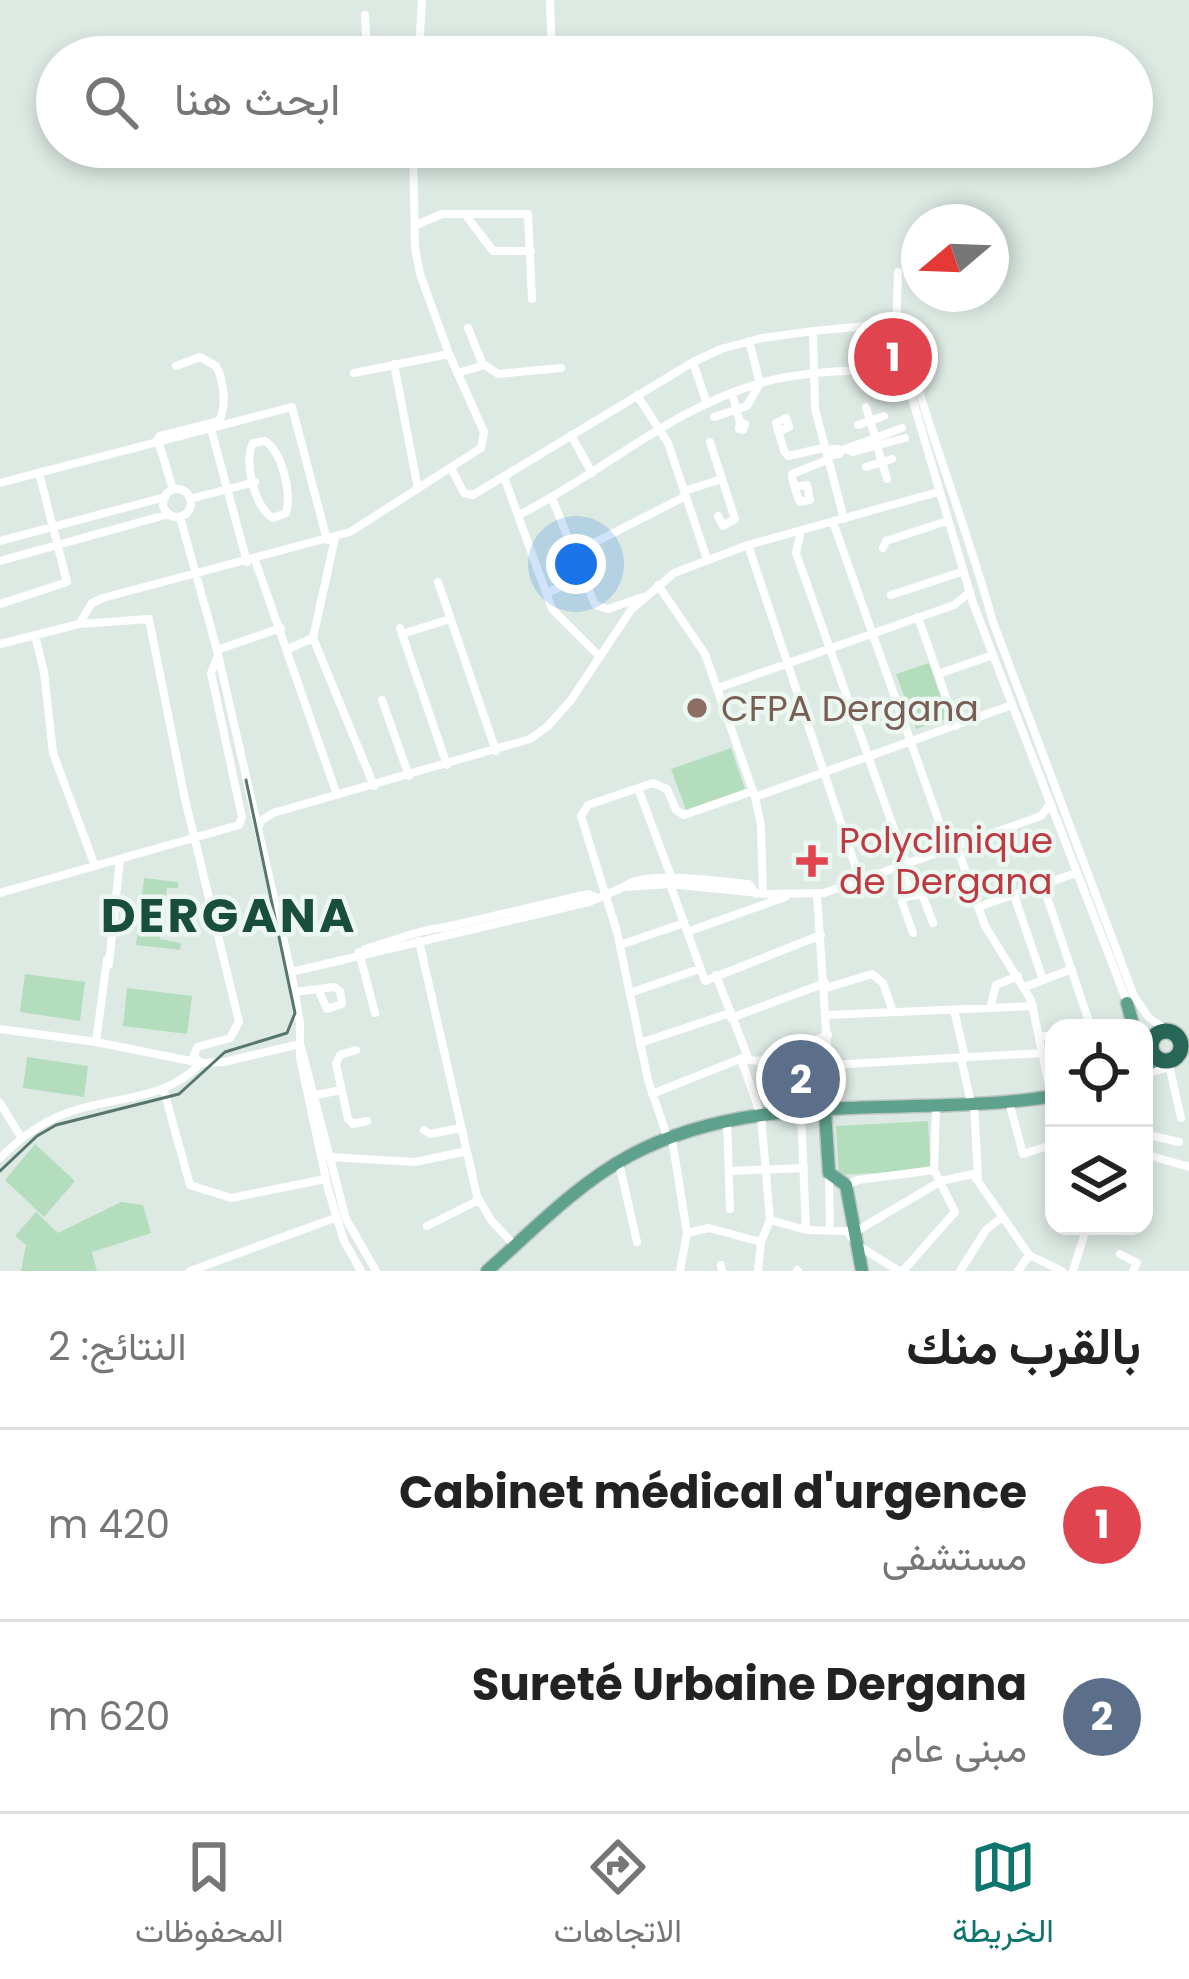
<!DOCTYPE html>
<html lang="ar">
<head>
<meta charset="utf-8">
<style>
  body { margin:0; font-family:Poppins,Vazirmatn,sans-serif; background:#f6f6f6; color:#222; direction:rtl }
  .controls { position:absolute; right:36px; bottom:36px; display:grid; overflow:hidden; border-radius:24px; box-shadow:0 6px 18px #0003 }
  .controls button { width:108px; height:108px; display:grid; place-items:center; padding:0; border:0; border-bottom:3px solid #e0e0e0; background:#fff; color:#222; font:60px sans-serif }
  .compass { position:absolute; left:901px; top:204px; width:108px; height:108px; border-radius:50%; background:#fff; box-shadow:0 6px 18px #0003; rotate:251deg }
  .you { position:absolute; left:576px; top:564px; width:42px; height:42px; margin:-30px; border:9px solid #fff; border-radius:50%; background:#1a73e8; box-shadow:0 0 0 18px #1a73e833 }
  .badge { display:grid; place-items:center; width:78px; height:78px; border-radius:50%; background:#0f766e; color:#fff; font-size:39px; font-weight:700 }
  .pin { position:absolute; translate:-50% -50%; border:6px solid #fff; box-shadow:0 3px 12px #0006 }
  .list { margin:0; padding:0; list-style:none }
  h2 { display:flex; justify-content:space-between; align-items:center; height:156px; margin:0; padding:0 48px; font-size:51px }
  h2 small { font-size:39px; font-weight:400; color:#767676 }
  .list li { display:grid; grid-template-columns:78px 1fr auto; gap:36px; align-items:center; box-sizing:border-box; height:192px; padding:0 48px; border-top:3px solid #e0e0e0 }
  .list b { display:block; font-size:45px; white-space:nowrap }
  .list p { margin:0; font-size:39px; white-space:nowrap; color:#767676 }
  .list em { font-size:39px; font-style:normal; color:#767676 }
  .icon { flex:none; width:66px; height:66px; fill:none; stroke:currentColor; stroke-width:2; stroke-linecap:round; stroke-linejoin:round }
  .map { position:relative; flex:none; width:1189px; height:1271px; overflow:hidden; direction:ltr }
  .search { position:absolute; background:#fff; box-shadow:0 6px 18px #0003; left:36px; right:36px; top:36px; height:132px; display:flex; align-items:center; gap:30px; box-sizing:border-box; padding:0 42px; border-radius:66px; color:#767676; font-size:45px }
  .sheet { height:540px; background:#fff }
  nav { display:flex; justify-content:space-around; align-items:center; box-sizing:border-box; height:168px; border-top:3px solid #e0e0e0; background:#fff; font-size:33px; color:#767676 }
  nav a { display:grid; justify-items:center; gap:6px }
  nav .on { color:#0f766e }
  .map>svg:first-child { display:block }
</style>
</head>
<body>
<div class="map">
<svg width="1189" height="1271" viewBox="0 0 1189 1271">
  <rect width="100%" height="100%" fill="#ddeae3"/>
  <!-- green -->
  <path fill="#b4ddbd" d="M 929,663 L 948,718 L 916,729 L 896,674 Z
    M 731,748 L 745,789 L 686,810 L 671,769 Z
    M 144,878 L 178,882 L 178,888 L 167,888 L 160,939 L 181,943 L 180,950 L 136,945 Z
    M 25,974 L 85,982 L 80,1021 L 20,1012 Z
    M 127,988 L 192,996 L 187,1034 L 123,1026 Z
    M 27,1057 L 88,1066 L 84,1097 L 23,1088 Z
    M 928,1121 L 931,1170 L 839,1175 L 836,1126 Z
    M 35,1144 L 75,1181 L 44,1217 L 5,1180 Z
    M 121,1202 L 143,1205 L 151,1233 L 92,1252 L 97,1271 L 21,1271 L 26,1245 L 15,1236 L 36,1212 L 58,1233 Z"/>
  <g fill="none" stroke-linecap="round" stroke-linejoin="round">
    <defs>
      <path id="major" d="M 1127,1003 L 1134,1028
        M 1144,1066 L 1160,1059
        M 825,1111 L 829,1173 L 846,1185 L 862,1271
        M 487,1271 C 532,1231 576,1185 629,1156 C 758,1086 915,1119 1054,1096"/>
      <path id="highway" d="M1151 1046a15 15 0 1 1 30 0a15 15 0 1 1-30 0Z"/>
    </defs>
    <!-- major casing -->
    <use href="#major" stroke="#bcc4c1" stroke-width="15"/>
    <!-- highway casing -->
    <use href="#highway" stroke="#bcc4c1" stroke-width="18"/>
    <!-- minor -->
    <path stroke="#fff" stroke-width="8" d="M 550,0 L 552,57
      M 365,15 L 367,57
      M 419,52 L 551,40
      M 419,52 L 422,0
      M 465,214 L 528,214 L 532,299
      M 416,225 L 442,214 L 465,214 L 493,251 L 531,251
      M 468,328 L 483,365
      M 877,329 L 890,334 L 896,344 L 973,603 L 1129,1007
      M 896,329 L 898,272
      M 813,331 L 815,409 L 844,519
      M 693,362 L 707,404
      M 394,364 L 418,489
      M 354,373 L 449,354
      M 457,373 L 485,365 L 498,374 L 561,368
      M 732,393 L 740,422
      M 637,395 L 668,443 L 707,559
      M 866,407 L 875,437
      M 714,417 L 747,406 L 760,383 L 749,341
      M 740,422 L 745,424 L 743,430 L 739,429 Z
      M 858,425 L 884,416
      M 211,429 L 247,562
      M 778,432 L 789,427 L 786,418 L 776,423 L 784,451 L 788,456 L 823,448
      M 571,435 L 592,473
      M 265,441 C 282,452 292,493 286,513 L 273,518 C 255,508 243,462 253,443 Z
      M 156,442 L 160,436 L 219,421 C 227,406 224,381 216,366 L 200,357 L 176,366
      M 710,442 L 735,519 L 723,526 L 718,516
      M 159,443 L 173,490
      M 877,446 L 887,479
      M 832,449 L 838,449 L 839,454 L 833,455 Z
      M 846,449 L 853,452 L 905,438
      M 840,451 L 902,428
      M 866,467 L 892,459
      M 451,468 L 464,493 L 473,495 L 693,362 L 721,349 L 762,338 L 813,331 L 878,325 L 896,329 L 904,341 C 930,435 967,528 993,622 L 1134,996 L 1149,1018 L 1168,1031
      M 504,477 L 552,609 L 600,657
      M 0,483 L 292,407 L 327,540
      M 795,487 L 807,485 L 810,500 L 800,502 L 799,500 C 796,492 792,482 792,474 L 827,460
      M163 503a14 14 0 1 1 28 0a14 14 0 1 1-28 0Z
      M 684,491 L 722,479
      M 552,498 L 595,605 L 608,609 L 643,597
      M 190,499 L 255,482
      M 519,515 C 601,474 674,406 764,382 C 808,370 857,371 902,368
      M 180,517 L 217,650 L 291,972 L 300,1023 L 300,1058 L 328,1189 L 344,1241 L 361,1271
      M 833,522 L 949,850
      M 801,531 L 796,553 L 907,866
      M 335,538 L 313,638 L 374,786
      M 0,541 L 165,497
      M 748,545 L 861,883
      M 883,548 L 886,541 L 947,521
      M 574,553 L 686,496
      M 255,560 L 337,795
      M 0,561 L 169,514
      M 438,582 L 496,751
      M 658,585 L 705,654 L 755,797 L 761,826 L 763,894
      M 546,593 L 583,578
      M 891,595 L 964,571
      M 0,604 L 67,582 L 39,473
      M 918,617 L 956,726
      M 79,624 L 92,603 L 103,598 L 350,532 L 481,448 L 484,432 L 449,354 L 420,274 L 415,247 L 413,147
      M 400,628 L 447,765
      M 402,634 L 450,619
      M 35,635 L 44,672 L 53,753 L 95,866
      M 0,644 L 79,624 L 149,619 L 185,799 L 239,1022 L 230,1038 L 197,1047 L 194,1056 L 201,1063
      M 288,649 L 313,638
      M 217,650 L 281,628
      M 938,674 L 993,655
      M 718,688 L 954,605 L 970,592
      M 382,700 L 409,776
      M 638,788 L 672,879
      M 755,797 L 1012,705
      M 258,828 L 262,820 L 273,813 L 530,739 L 548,726 L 571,700 L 631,610 L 674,573 L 748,545 L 938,492
      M 957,847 L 985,926 L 1031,1000 L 1051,1095
      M 901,868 L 911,895
      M 670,884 L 705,981 L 821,935
      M 1043,885 L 1091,1028
      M 624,887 C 644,869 721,882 749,884 L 756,894
      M 0,893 L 239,825 L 242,817 L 211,673 L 218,656
      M 817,894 L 831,1108
      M 1014,895 L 1043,980
      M 978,907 L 1076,873
      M 687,932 L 785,897
      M 913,933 L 902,902 L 905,897 L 922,894 L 933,923
      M 419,941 L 477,1196 L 491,1220 L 515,1246
      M 620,945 L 684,923
      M 365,949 C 394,941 417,930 446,927 L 588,894 L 595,897
      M 359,952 L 375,1013
      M 109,964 L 120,859
      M 291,972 L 589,902 L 624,887 L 670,884 L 768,894 L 824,893 L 1041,816 L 1049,805
      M 716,975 L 749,1060 L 759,1061 L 828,1035
      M 334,987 L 340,991 L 342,1004 L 327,1009 L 318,989 Z
      M 1025,987 L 1072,969
      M 826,988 L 872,974 L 883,983 L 893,1012
      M 295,992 L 318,989
      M 630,993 L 699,969
      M 990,1008 L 996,985 L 1018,976
      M 954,1010 L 965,1057
      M 827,1015 L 1033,1006
      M 731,1018 L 825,983
      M 0,1029 L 96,1042 L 201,1063 L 224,1062 L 300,1044
      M 1144,1031 L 1152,1042
      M 1039,1037 L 1054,1035
      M 96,1042 L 107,960
      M 640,1043 L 730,1013
      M 301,1047 L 346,1219 L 376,1271
      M 356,1050 L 340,1055 L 336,1064 L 348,1119 L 353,1124 L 367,1121
      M 961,1058 L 971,1103
      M 741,1059 L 761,1116 L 770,1220 L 806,1230 L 847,1231 L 857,1245 L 899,1271
      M 1168,1060 L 1181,1118
      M 829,1065 L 1042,1053
      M 1144,1074 L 1170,1067
      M 164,1091 L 190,1185 L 231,1198 L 325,1179
      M 652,1094 L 745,1057
      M 316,1095 L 341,1090
      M 1009,1102 L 1023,1154 L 1054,1144
      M 0,1103 L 21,1137
      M 974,1103 L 978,1178
      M 801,1113 L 806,1230
      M 727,1122 L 730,1209
      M 424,1130 L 430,1134 L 461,1128
      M 1144,1134 L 1179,1142
      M 668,1139 L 648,1080 L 617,932 L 581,816 L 588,805 L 653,783 L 667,789 L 676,810 L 684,815 L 753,791
      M 672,1139 L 687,1233 L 680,1271
      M 1144,1154 L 1189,1167
      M 329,1157 L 415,1162 L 467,1151
      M 0,1158 C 23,1135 47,1118 79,1109 C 124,1096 166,1099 200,1064
      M 619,1163 L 637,1242
      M 730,1171 L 804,1168
      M 829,1173 L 830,1231
      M 846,1185 L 858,1180 L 934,1170
      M 427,1226 L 479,1200
      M 1095,1226 L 1113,1230 L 1113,1226
      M 855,1232 L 941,1181 L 973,1174 L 1029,1255 L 1062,1271
      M 687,1233 L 709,1228 L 761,1242
      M 1120,1254 L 1137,1263 L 1133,1271
      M 721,1265 L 722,1271
      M 797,1270 L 798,1271
      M 190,1271 L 335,1218
      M 758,1271 L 761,1242 L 770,1220
      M 903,1271 L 955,1212 L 934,1170 L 936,1105
      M 960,1271 L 986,1230 L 1001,1218
      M 1018,1271 L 1029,1255
      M 1073,1271 L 1087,1226"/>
    <!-- major -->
    <use href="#major" stroke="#5ea28e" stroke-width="12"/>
    <!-- highway -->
    <use href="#highway" stroke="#286758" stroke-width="15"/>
    <!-- tram -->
    <path stroke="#58766c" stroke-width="3" d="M 0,1171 L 37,1136 L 56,1125 L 179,1094 L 225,1052 L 287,1033 L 295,1013 L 246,780"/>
  </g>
  <!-- markers -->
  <circle fill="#8d6e63" stroke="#edf7f1" stroke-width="4.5" cx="697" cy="708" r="12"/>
  <path fill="#e0444e" stroke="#edf7f1" stroke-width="4.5" d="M806 843h12v12h12v12h-12v12h-12v-12h-12v-12h12z"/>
  <g text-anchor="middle" stroke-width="9" stroke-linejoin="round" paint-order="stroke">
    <!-- education labels -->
    <g font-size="36" fill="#785e54" stroke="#edf7f1" text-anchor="start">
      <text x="721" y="721">CFPA Dergana</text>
    </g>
    <!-- health labels -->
    <g font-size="36" fill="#be3a42" stroke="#edf7f1" text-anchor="start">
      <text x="839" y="853">Polyclinique<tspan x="839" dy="41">de Dergana</tspan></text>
    </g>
    <!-- district labels -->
    <g font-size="48" font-weight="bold" letter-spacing="3" fill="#194d3e" stroke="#edf7f1">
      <text x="229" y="932">DERGANA</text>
    </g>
  </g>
</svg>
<div class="controls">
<button><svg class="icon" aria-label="locate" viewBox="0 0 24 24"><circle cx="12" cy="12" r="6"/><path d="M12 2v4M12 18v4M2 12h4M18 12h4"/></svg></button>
<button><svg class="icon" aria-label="layers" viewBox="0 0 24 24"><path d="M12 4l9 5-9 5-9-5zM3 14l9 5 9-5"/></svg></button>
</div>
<svg class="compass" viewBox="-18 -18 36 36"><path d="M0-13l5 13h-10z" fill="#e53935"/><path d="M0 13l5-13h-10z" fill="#767676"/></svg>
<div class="you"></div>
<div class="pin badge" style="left:893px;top:357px;background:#e0444e">1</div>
<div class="pin badge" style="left:801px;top:1079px;background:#5c6f8a">2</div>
<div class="search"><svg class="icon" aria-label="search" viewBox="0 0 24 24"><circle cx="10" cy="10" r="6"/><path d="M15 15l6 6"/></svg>ابحث هنا</div>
</div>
<section class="sheet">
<h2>بالقرب منك<small>النتائج: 2</small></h2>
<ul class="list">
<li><span class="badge" style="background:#e0444e">1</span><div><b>Cabinet médical d'urgence</b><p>مستشفى</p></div><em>420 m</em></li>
<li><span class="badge" style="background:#5c6f8a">2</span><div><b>Sureté Urbaine Dergana</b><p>مبنى عام</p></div><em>620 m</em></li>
</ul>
</section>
<nav>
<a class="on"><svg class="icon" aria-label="map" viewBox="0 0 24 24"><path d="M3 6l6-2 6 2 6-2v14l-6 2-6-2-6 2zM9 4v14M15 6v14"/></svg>الخريطة</a>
<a><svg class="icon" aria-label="directions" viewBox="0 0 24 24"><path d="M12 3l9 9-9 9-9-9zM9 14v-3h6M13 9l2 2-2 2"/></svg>الاتجاهات</a>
<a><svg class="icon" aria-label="saved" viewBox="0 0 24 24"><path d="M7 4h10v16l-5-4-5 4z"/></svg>المحفوظات</a>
</nav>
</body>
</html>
